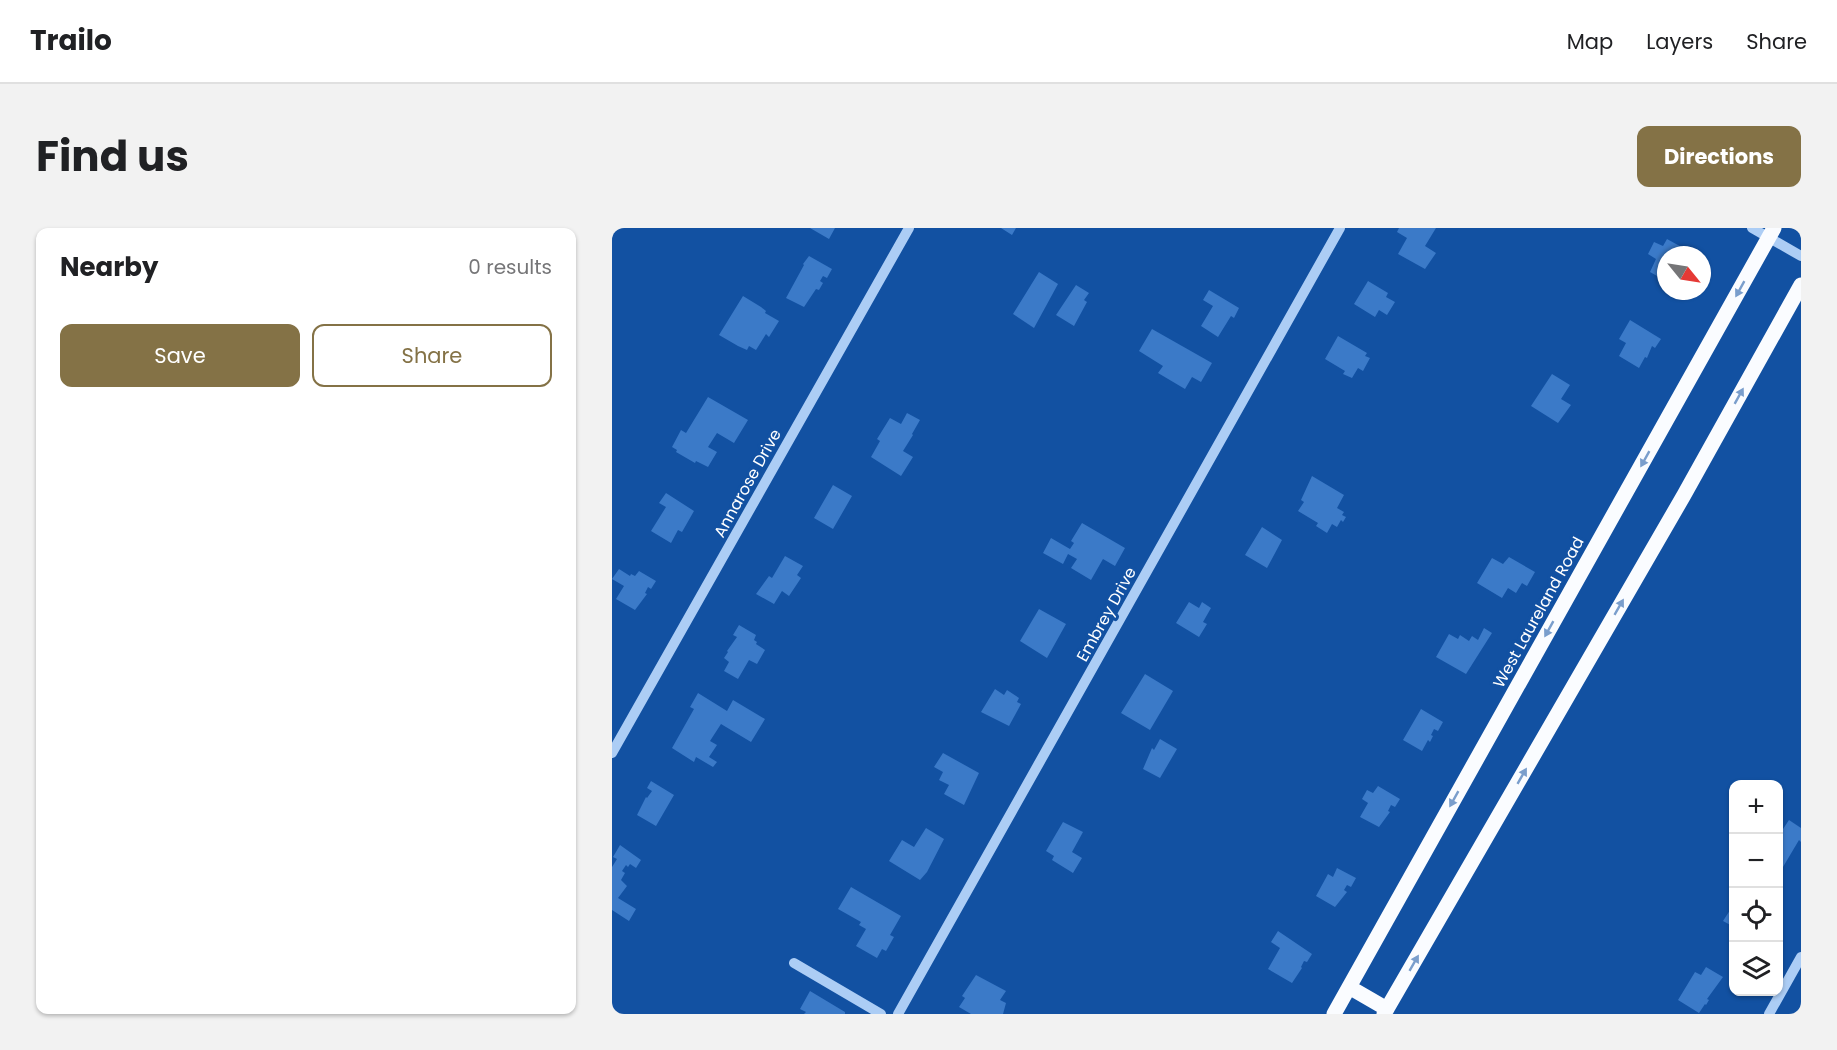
<!DOCTYPE html>
<html lang="en">
<head>
<meta charset="utf-8">
<style>
  body { margin:0; font-family:Poppins,sans-serif; background:#f2f2f2; color:#202124 }
  .controls { position:absolute; right:18px; bottom:18px; display:grid; overflow:hidden; border-radius:12px; box-shadow:0 2px 4px #0004 }
  .controls button { width:54px; height:54px; display:grid; place-items:center; padding:0; border:0; border-bottom:2px solid #e0e0e0; background:#fff; color:#202124; font:30px sans-serif }
  .compass { position:absolute; left:1045px; top:18px; width:54px; height:54px; border-radius:50%; background:#fff; box-shadow:0 2px 4px #0004; rotate:120deg }
  .list { margin:0; padding:0; list-style:none }
  h2 { display:flex; justify-content:space-between; align-items:center; height:78px; margin:0; padding:0 24px; font-size:26px }
  h2 small { font-size:20px; font-weight:400; color:#757577 }
  .actions { display:flex; gap:12px; padding:18px 24px }
  .actions a { flex:1; padding:14px 0; border:2px solid #847246; border-radius:12px; text-align:center; font-size:21px; color:#847246 }
  .actions .main { background:#847246; color:#fff }
  .icon { flex:none; width:33px; height:33px; fill:none; stroke:currentColor; stroke-width:2; stroke-linecap:round; stroke-linejoin:round }
  .map { position:relative; flex:none; width:1189px; height:786px; overflow:hidden; border-radius:12px }
  header { display:flex; align-items:center; gap:36px; box-sizing:border-box; height:84px; padding:0 30px; background:#fff; border-bottom:2px solid #e0e0e0 }
  header strong { font-size:28px }
  nav { display:flex; gap:33px; margin-inline-start:auto; font-size:21px }
  .intro { display:flex; align-items:center; justify-content:space-between; box-sizing:border-box; height:144px; padding:0 36px }
  h1 { margin:0; font-size:42px }
  .button { padding:15px 27px; border-radius:12px; background:#847246; color:#fff; font-size:21px; font-weight:700 }
  main { display:flex; gap:36px; padding:0 36px }
  aside { flex:1; background:#fff; border-radius:12px; box-shadow:0 2px 4px #0004 }
  .map>svg:first-child { display:block }
</style>
</head>
<body>
<header>
<strong>Trailo</strong>
<nav><a>Map</a><a>Layers</a><a>Share</a></nav>
</header>
<div class="intro"><h1>Find us</h1><a class="button">Directions</a></div>
<main>
<aside>
<h2>Nearby<small>0 results</small></h2>
<ul class="list">
</ul>
<div class="actions"><a class="main">Save</a><a>Share</a></div>
</aside>
<div class="map">
<svg width="1189" height="786" viewBox="0 0 1189 786">
  <rect width="100%" height="100%" fill="#1251a2"/>
  <!-- building -->
  <path fill="#3b7ac8" d="M 198,0 L 223,0 L 217,11 Z
    M 389,0 L 404,0 L 400,7 Z
    M 787,0 L 824,0 L 813,18 L 824,25 L 813,41 L 786,26 L 795,10 L 785,4 Z
    M 1055,11 L 1084,27 L 1054,27 L 1054,53 L 1038,44 L 1044,31 L 1036,26 L 1042,14 L 1051,18 Z
    M 197,28 L 220,41 L 215,50 L 211,48 L 208,53 L 211,55 L 207,62 L 204,61 L 192,79 L 174,70 L 192,37 L 191,36 Z
    M 427,44 L 446,56 L 422,100 L 401,86 Z
    M 756,53 L 776,65 L 774,69 L 783,74 L 775,87 L 767,82 L 763,89 L 742,76 Z
    M 464,57 L 477,65 L 472,72 L 475,74 L 462,98 L 444,87 Z
    M 597,62 L 627,80 L 622,90 L 619,88 L 606,109 L 589,98 L 601,78 L 591,72 Z
    M 131,68 L 149,79 L 154,83 L 153,85 L 167,93 L 157,109 L 154,106 L 144,122 L 137,118 L 135,122 L 126,118 L 107,107 Z
    M 1018,92 L 1049,111 L 1043,120 L 1040,118 L 1035,130 L 1033,129 L 1027,140 L 1007,128 L 1014,115 L 1007,111 Z
    M 540,101 L 600,135 L 589,154 L 580,149 L 573,161 L 546,145 L 551,138 L 527,123 Z
    M 726,108 L 755,125 L 753,128 L 758,130 L 751,143 L 746,140 L 740,150 L 731,146 L 733,143 L 713,131 Z
    M 940,146 L 958,157 L 949,171 L 959,177 L 946,195 L 919,178 Z
    M 96,169 L 136,192 L 122,215 L 105,205 L 96,219 L 105,224 L 96,239 L 84,233 L 83,235 L 64,224 L 65,222 L 60,219 L 69,202 L 74,205 Z
    M 295,185 L 308,192 L 300,206 L 301,207 L 291,223 L 301,229 L 289,248 L 259,229 L 268,213 L 265,211 L 278,190 L 289,196 Z
    M 700,248 L 732,267 L 725,280 L 732,284 L 730,287 L 734,289 L 731,294 L 729,292 L 725,299 L 720,296 L 715,305 L 704,298 L 706,295 L 686,283 L 692,274 L 689,272 Z
    M 221,257 L 240,268 L 221,301 L 202,290 Z
    M 54,265 L 82,283 L 70,304 L 66,302 L 59,315 L 39,303 L 54,279 L 47,275 Z
    M 470,295 L 513,320 L 503,338 L 491,331 L 479,352 L 459,340 L 465,331 L 456,326 L 451,336 L 431,325 L 439,310 L 458,321 L 462,315 L 459,313 Z
    M 650,299 L 670,312 L 655,340 L 633,327 Z
    M 173,328 L 191,338 L 185,347 L 189,350 L 177,368 L 170,363 L 162,376 L 144,366 L 157,348 L 160,350 Z
    M 897,329 L 923,344 L 915,358 L 910,355 L 904,365 L 896,360 L 890,370 L 865,355 L 880,330 L 891,336 Z
    M 7,341 L 18,348 L 19,346 L 23,348 L 27,343 L 44,353 L 39,361 L 36,359 L 33,365 L 35,366 L 23,382 L 4,371 L 12,358 L 0,351 Z
    M 577,374 L 587,380 L 590,374 L 599,380 L 591,394 L 595,396 L 587,409 L 564,395 Z
    M 427,381 L 454,396 L 435,430 L 408,413 Z
    M 127,397 L 144,407 L 142,412 L 145,414 L 144,416 L 153,422 L 145,436 L 137,432 L 126,451 L 112,443 L 117,434 L 112,430 L 116,424 L 115,423 L 125,409 L 121,407 Z
    M 872,400 L 880,405 L 854,446 L 824,429 L 837,406 L 846,411 L 848,407 L 857,413 L 860,408 L 866,412 Z
    M 533,446 L 561,463 L 538,502 L 509,485 Z
    M 383,461 L 392,467 L 395,462 L 407,470 L 405,474 L 409,476 L 397,498 L 369,484 Z
    M 86,465 L 115,483 L 121,472 L 153,491 L 139,514 L 109,496 L 98,513 L 105,517 L 97,529 L 105,534 L 101,539 L 84,529 L 82,534 L 60,520 L 82,481 L 78,479 Z
    M 809,481 L 831,494 L 826,503 L 822,501 L 819,507 L 821,508 L 818,514 L 816,512 L 810,523 L 791,512 Z
    M 548,511 L 565,521 L 548,550 L 531,541 L 540,520 L 542,522 Z
    M 331,525 L 367,545 L 352,577 L 332,566 L 337,557 L 327,552 L 331,544 L 322,539 Z
    M 39,553 L 62,567 L 44,598 L 25,587 L 34,569 L 35,570 L 40,563 L 35,560 Z
    M 766,558 L 788,571 L 783,579 L 779,577 L 776,583 L 778,584 L 767,599 L 748,589 L 756,575 L 750,571 L 755,562 L 761,565 Z
    M 1177,592 L 1189,600 L 1189,614 L 1187,612 L 1171,639 L 1166,636 L 1166,598 L 1171,601 Z
    M 451,594 L 471,604 L 460,624 L 470,630 L 461,645 L 440,632 L 442,628 L 434,623 Z
    M 314,600 L 332,611 L 315,644 L 308,652 L 277,633 L 290,612 L 302,619 Z
    M 8,617 L 29,632 L 24,640 L 18,636 L 16,639 L 14,637 L 10,643 L 13,645 L 9,652 L 15,658 L 6,670 L 24,681 L 17,693 L 0,682 L 0,639 L 5,631 L 1,629 Z
    M 725,640 L 744,650 L 739,659 L 735,657 L 732,662 L 735,664 L 723,679 L 704,668 L 716,646 L 721,649 Z
    M 239,659 L 289,688 L 278,707 L 282,709 L 274,723 L 270,721 L 265,730 L 244,718 L 254,701 L 247,697 L 249,694 L 226,681 Z
    M 1122,676 L 1122,699 L 1111,693 Z
    M 666,703 L 700,726 L 695,734 L 692,733 L 689,739 L 690,740 L 680,755 L 656,741 L 668,720 L 659,714 Z
    M 1094,739 L 1111,749 L 1095,771 L 1097,772 L 1094,777 L 1093,776 L 1087,785 L 1066,772 L 1083,744 L 1089,747 Z
    M 364,747 L 394,763 L 388,772 L 394,775 L 391,786 L 359,786 L 347,779 L 353,770 L 350,768 Z
    M 198,763 L 233,784 L 233,786 L 192,786 L 194,784 L 188,781 Z"/>
  <g fill="none" stroke-linecap="round" stroke-linejoin="round">
    <!-- minor -->
    <path stroke="#accdf5" stroke-width="10" d="M 1140,0 L 1189,28
      M 0,525 L 297,0
      M 182,735 L 269,786
      M 286,786 L 728,0
      M 1157,786 L 1189,729"/>
    <!-- major -->
    <path stroke="#fafcff" stroke-width="15" d="M 737,759 L 775,781
      M 722,786 L 1162,0
      M 772,786 L 1072,267 L 1189,57"/>
  </g>
  <!-- one-way arrows -->
  <defs><path id="oneway-solid" d="M-6-.8H1V-3.2L6.5 0L1 3.2V.8H-6Z" transform="scale(1.5)"/></defs>
  <g fill="#7a9ecc">
    <use href="#oneway-solid" transform="translate(1128 61) rotate(119)"/>
    <use href="#oneway-solid" transform="translate(1127 168) rotate(-61)"/>
    <use href="#oneway-solid" transform="translate(1033 231) rotate(119)"/>
    <use href="#oneway-solid" transform="translate(1007 379) rotate(-60)"/>
    <use href="#oneway-solid" transform="translate(937 401) rotate(119)"/>
    <use href="#oneway-solid" transform="translate(910 548) rotate(-60)"/>
    <use href="#oneway-solid" transform="translate(842 571) rotate(119)"/>
    <use href="#oneway-solid" transform="translate(802 735) rotate(-60)"/>
  </g>
  <g text-anchor="middle" stroke-width="6" stroke-linejoin="round" paint-order="stroke">
    <!-- street labels -->
    <g font-size="16" fill="#fff" stroke="#1251a2">
      <text transform="translate(135 255) rotate(-61)" y="6">Annarose Drive</text>
      <text transform="translate(926 384) rotate(-61)" y="6">West Laureland Road</text>
      <text transform="translate(494 386) rotate(-61)" y="6">Embrey Drive</text>
    </g>
  </g>
</svg>
<div class="controls">
<button>+</button>
<button>−</button>
<button><svg class="icon" aria-label="locate" viewBox="0 0 24 24"><circle cx="12" cy="12" r="6"/><path d="M12 2v4M12 18v4M2 12h4M18 12h4"/></svg></button>
<button><svg class="icon" aria-label="layers" viewBox="0 0 24 24"><path d="M12 4l9 5-9 5-9-5zM3 14l9 5 9-5"/></svg></button>
</div>
<svg class="compass" viewBox="-18 -18 36 36"><path d="M0-13l5 13h-10z" fill="#e53935"/><path d="M0 13l5-13h-10z" fill="#757577"/></svg>
</div>
</main>
</body>
</html>
